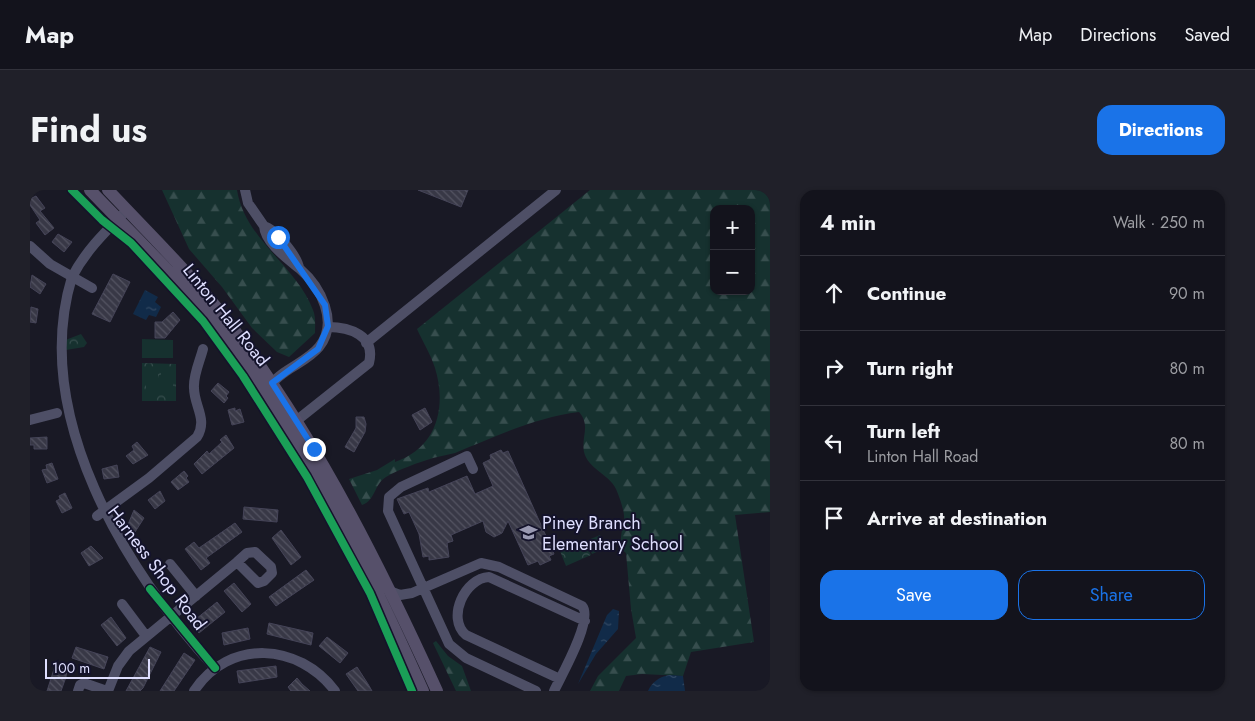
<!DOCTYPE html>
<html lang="en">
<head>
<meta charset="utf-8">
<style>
  body { margin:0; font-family:Jost,sans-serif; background:#202029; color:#f1f3f6 }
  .controls { position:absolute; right:15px; top:15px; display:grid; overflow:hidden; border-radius:10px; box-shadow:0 1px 4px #0004 }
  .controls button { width:45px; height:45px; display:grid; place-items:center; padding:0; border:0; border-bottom:1px solid #32323b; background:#13131c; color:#f1f3f6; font:25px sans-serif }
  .scale { position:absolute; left:15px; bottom:12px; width:105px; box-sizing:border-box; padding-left:5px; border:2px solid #dedefe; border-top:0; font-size:14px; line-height:18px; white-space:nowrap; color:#dedefe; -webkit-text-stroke:4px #14132b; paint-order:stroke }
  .stop { position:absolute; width:15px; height:15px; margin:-11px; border:4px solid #1a73e8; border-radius:50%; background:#fff }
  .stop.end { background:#1a73e8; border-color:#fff; box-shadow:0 1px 5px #0008 }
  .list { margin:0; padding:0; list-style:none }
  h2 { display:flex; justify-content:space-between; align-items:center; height:65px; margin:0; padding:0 20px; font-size:21px }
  h2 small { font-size:16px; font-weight:400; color:#9d9ea3 }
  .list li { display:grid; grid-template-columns:32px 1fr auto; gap:15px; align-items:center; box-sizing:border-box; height:75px; padding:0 20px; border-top:1px solid #32323b }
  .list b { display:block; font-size:19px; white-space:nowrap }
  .list p { margin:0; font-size:16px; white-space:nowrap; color:#9d9ea3 }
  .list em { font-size:16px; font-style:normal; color:#9d9ea3 }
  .actions { display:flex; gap:10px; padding:15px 20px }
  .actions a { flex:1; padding:11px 0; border:1px solid #1a73e8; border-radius:15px; text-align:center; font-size:18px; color:#1a73e8 }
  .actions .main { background:#1a73e8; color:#fff }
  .icon { flex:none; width:28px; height:28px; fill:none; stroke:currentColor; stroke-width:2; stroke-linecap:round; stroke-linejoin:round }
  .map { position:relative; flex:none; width:740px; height:501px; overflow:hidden; border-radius:15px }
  header { display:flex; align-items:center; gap:30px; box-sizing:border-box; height:70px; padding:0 25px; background:#13131c; border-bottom:1px solid #32323b }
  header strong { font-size:24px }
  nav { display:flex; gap:28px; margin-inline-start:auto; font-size:18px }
  .intro { display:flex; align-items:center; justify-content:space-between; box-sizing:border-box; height:120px; padding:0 30px }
  h1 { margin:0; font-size:35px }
  .button { padding:12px 22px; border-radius:15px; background:#1a73e8; color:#fff; font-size:18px; font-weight:700 }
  main { display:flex; gap:30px; padding:0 30px }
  aside { flex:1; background:#13131c; border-radius:15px; box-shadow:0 1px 4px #0004 }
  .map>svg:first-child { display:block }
</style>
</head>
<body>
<header>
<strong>Map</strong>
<nav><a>Map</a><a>Directions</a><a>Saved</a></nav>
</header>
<div class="intro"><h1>Find us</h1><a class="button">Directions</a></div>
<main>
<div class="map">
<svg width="740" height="501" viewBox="0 0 740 501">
  <defs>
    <pattern id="forest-firs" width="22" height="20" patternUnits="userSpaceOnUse" patternTransform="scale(1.25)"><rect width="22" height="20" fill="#16312f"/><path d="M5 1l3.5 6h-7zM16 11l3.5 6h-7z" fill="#374e4e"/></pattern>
    <pattern id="park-crowns" width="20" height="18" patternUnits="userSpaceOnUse" patternTransform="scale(1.25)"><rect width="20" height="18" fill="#16312f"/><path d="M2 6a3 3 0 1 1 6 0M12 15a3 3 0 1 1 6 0" fill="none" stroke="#374e4e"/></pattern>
    <pattern id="water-ripples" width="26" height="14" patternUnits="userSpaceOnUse" patternTransform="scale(1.25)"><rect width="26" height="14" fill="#112b49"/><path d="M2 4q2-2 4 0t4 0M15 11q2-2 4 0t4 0" fill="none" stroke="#334964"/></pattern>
    <pattern id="building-back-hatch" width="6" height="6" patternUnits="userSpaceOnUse" patternTransform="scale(1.25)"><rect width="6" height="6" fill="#383846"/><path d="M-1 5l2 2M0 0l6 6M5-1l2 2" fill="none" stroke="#545462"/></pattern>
  </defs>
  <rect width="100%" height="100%" fill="#191925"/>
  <!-- forest -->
  <path fill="url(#forest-firs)" fill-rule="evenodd" d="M 132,0 L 207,0 C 215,50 266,75 283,120 C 286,127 285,136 285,143 L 259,167 L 247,162 L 222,138 L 192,97 L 159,59 Z
    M 560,0 L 740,0 L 740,322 L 705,325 L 724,452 L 661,462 L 653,486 L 612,484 L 596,486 L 589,501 L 560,501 L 568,486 L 606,448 L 601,419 L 596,363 L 591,359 C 590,348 592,340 594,329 C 595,322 589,306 586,299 C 579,284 558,279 554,262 C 551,246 561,236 549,222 C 506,227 465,247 425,263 C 418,265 410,266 403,268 C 387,273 370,279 356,287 C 344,294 346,310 332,315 L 319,289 L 347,280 L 365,269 L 365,272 C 407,258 417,217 405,178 C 401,165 393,152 387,139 ZM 684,19 L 721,19 L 721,101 L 684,101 Z
    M 406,451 L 418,466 L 432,476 L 441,501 L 426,501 L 403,453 Z"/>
  <!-- park -->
  <path fill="url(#park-crowns)" d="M 51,144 L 57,153 L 54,157 L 36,160 L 33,151 Z
    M 112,173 L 146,174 L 146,211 L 112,211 Z
    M 570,345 L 576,358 L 562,364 L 556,351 Z
    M 554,350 L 561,365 L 536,376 L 530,361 Z"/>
  <!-- garden -->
  <path fill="#16312f" d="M 112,149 L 143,150 L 143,168 L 112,168 Z
    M 116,180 L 128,180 L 128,205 L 116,205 Z
    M 131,180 L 143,180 L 143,205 L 131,205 Z"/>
  <!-- water -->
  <path fill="url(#water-ripples)" d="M 115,100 L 128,107 L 125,112 L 131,117 L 126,127 L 119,125 L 116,130 L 103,124 Z
    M 583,419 L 589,421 L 588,439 L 566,464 L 548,494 L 577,425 Z
    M 639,485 L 653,486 L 655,501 L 618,501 C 622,492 629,487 639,485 Z"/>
  <!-- building -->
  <path fill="url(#building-back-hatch)" stroke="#454458" d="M 388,0 L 438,0 L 431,17 Z
    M 6,6 L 15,18 L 10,21 L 24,38 L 15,45 L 6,33 L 10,30 L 0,15 L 0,9 Z
    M 28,44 L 42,52 L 34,62 L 22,52 Z
    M 83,84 L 100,92 L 80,132 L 62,124 Z
    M 2,85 L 16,94 L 10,104 L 0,97 Z
    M 1,117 L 8,119 L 6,133 L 0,132 Z
    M 143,122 L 150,130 L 135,148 L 125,148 L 125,132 L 132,132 Z
    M 188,193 L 199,202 L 196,206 L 198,208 L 194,213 L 181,201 Z
    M 205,218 L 205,221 L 210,219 L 214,232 L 202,235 L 198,220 Z
    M 395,218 L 402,232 L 390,240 L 382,225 Z
    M 326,227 L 334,227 L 336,234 L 335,242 L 324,262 L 315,257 L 326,238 Z
    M 196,245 L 204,258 L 172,284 L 164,274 L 177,261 L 179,264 L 192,252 L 190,250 Z
    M 17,247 L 17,259 L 4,259 L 4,255 L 0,255 L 0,248 Z
    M 107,252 L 118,265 L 103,274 L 96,266 L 104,260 L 102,256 Z
    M 471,260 L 473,263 L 478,261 L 524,364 L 519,366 L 521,370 L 510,375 L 508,371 L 498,375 L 478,331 L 472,343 L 464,347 L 456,342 L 453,331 L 421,345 L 423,351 L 417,353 L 419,367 L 399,370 L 399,366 L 393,367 L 389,344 L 379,322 L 374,324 L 367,309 L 398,298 L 399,302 L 437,286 L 445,304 L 463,296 L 453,273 L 461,269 L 460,265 Z
    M 22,273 L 28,289 L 17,293 L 12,280 L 17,279 L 16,275 Z
    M 87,275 L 89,287 L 74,289 L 72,279 Z
    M 154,281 L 158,286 L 156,288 L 159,292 L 148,300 L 141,292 Z
    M 130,301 L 135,311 L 125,319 L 118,310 Z
    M 35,303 L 42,318 L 32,323 L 26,311 L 30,309 L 29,306 Z
    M 214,317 L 248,320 L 247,332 L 213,329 Z
    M 104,320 L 114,328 L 105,342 L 97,337 Z
    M 205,333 L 212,342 L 176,368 L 180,373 L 171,380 L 155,359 L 164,352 L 169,358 Z
    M 251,340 L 271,367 L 261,375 L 242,348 Z
    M 61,356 L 73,368 L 59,376 L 51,363 Z
    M 276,380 L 284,390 L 246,416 L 239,407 Z
    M 204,393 L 221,414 L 212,422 L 194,401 Z
    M 187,412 L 195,422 L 169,443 L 161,433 Z
    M 81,427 L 96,448 L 87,456 L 71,435 Z
    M 239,433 L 283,443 L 281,455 L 237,444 Z
    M 218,438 L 220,449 L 194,455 L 192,443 Z
    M 297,447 L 318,463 L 310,473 L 289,456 Z
    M 46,457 L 78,467 L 74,479 L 42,468 Z
    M 120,457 L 131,462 L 113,498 L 110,501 L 96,501 Z
    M 154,463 L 165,470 L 144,501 L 130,501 Z
    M 25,476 L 37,480 L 36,487 L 31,501 L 17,501 Z
    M 246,476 L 247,487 L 209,493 L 207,481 Z
    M 327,477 L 338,494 L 342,501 L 328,501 L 316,484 Z
    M 267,488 L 272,494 L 280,501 L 261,501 L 258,497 Z"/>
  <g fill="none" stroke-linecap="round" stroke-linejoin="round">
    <!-- minor -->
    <path stroke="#4e4f66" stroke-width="10" d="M 215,0 L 218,13 L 234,36
      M 92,25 C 73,44 55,62 42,87 C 0,225 96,382 185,478
      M 0,56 L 20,74 L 62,98
      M 336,153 L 526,0
      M 237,197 C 243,192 249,186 255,182 C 266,174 280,168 289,157 C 309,133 291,97 270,79 C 258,69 235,53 234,36 C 245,39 268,67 269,78
      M 0,230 L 27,223
      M 266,231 L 339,173 C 346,145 319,137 298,137
      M 443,279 L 437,266 L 371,297 L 359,307 L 358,321 L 419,454 L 436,468 L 506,501
      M 67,326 L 119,288 L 167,247 C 178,229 164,216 164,198 C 163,185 170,171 173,159
      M 140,374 L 166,406
      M 362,402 L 370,405 L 382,403 L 451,373 L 469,377 L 552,416 C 564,429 531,486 524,501
      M 92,414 L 116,446
      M 530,489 L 436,445 C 416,428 435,388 459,387 L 555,431
      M 48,501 L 50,495 L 54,493 L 77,501
      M 78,501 L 88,476 L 99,461 L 207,372 L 228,393 L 234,391 L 242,383 L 241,377 L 225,362 L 217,363 L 207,372
      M 164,501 C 199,448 269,453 305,501"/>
    <!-- major -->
    <path stroke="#56506a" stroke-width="12" d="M 60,0 C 102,44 146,86 184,133 C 271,244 336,373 393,501
      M 78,0 C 123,48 172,95 211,149 C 291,258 351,378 407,501"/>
    <defs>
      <path id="cycleway" d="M 42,0 L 72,30 L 101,53 L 173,131 L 213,186 L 277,287 L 340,403 L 382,501
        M 120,399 L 185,478"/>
    </defs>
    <!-- cycleway casing -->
    <use href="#cycleway" stroke="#14132b" stroke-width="11"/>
    <!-- cycleway -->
    <use href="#cycleway" stroke="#1a9f57" stroke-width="8"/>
  </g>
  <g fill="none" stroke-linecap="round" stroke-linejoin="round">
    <!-- route -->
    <path stroke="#1a73e8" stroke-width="6" d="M 248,47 L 295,115 L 298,136 L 288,159 L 242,193 L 284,259"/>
  </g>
  <!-- icons -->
  <defs>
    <symbol id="school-bare" viewBox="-9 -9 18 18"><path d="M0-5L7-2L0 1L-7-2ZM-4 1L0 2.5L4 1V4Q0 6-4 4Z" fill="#9999b2" stroke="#14132b" stroke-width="2.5" paint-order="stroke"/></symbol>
  </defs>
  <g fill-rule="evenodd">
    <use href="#school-bare" x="486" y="330" width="25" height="25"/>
  </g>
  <g text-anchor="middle" stroke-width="4" stroke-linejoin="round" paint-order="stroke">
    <!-- street labels -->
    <g font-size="18" fill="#dedefe" stroke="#14132b">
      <text transform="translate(196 125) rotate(51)" y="6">Linton Hall Road</text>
      <text transform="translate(127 378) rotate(53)" y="6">Harness Shop Road</text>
    </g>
    <!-- poi labels -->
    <g font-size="18" fill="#dedefe" stroke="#14132b" text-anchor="start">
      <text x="512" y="339">Piney Branch<tspan x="512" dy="21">Elementary School</tspan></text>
    </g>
  </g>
</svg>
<div class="controls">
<button>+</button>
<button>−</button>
</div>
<div class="scale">100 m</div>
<div class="stop" style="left:248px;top:47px"></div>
<div class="stop end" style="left:284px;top:259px"></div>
</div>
<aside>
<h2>4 min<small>Walk · 250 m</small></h2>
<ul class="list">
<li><svg class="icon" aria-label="ahead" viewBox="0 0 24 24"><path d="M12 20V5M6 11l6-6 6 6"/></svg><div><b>Continue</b></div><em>90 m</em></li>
<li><svg class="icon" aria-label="right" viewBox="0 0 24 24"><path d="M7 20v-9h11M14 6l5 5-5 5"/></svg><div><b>Turn right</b></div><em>80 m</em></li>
<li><svg class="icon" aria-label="left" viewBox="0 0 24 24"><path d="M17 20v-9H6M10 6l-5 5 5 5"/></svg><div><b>Turn left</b><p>Linton Hall Road</p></div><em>80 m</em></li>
<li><svg class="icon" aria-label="arrive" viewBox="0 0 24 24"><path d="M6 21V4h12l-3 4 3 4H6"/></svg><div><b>Arrive at destination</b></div></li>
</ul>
<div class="actions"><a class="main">Save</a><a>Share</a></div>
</aside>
</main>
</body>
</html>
